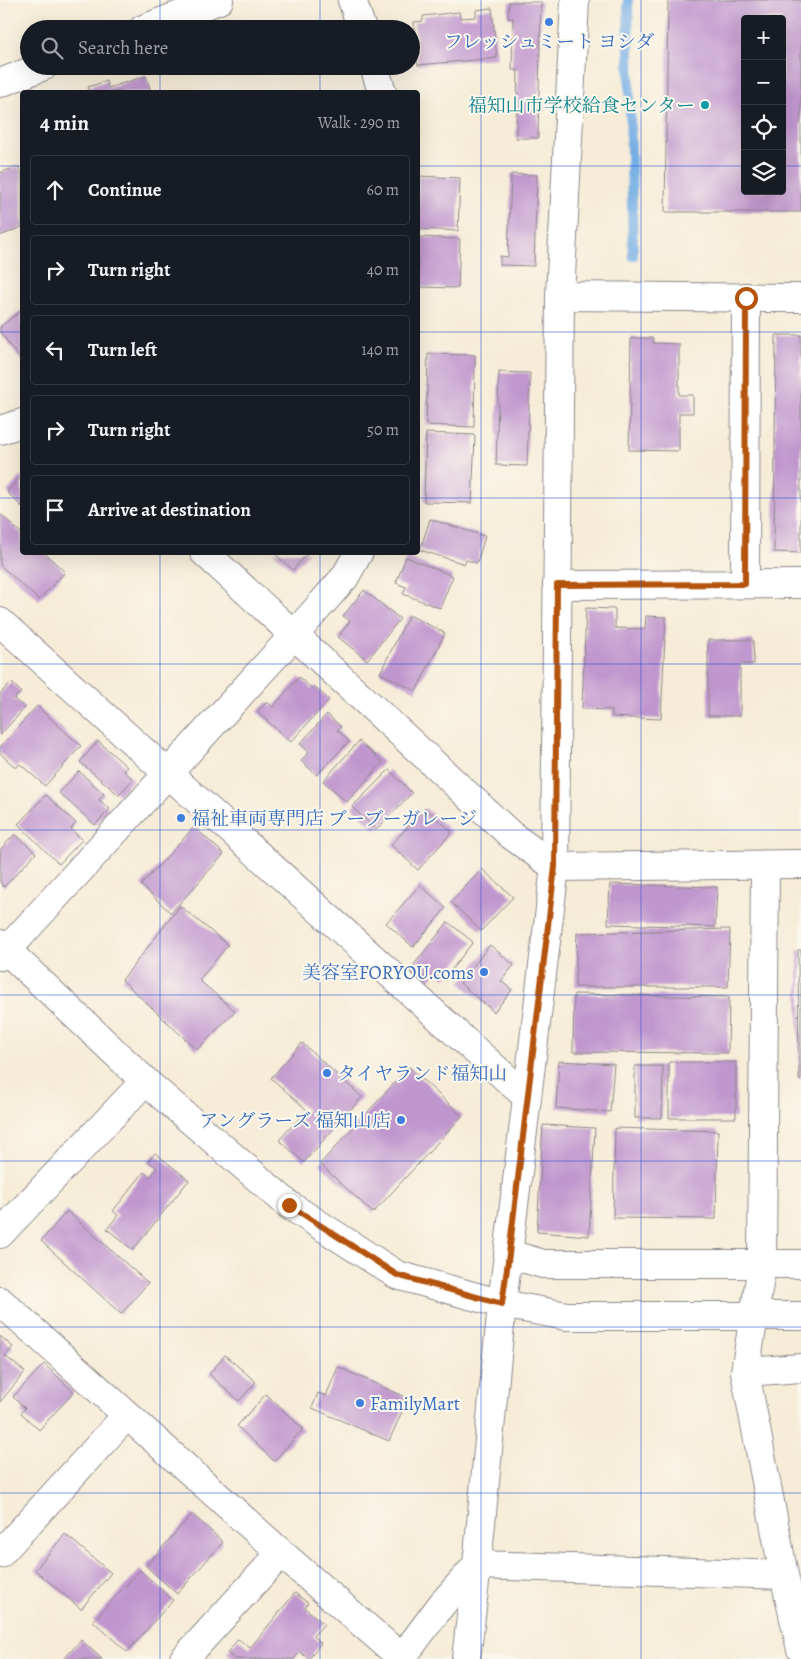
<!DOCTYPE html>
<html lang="en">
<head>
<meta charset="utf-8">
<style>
  body { margin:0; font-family:Alegreya,"Noto Serif JP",serif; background:#20242c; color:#f1f3f6 }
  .controls { position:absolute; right:15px; top:15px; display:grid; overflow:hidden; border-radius:5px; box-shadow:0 5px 20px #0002 }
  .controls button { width:45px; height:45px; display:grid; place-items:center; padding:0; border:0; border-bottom:1px solid #363941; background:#171b24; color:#f1f3f6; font:25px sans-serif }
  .stop { position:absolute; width:15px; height:15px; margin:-11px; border:4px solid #b45309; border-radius:50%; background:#fff }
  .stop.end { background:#b45309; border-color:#fff; box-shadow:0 1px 5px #0008 }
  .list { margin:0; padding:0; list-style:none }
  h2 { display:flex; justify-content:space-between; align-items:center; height:65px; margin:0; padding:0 20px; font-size:21px }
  h2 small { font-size:16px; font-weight:400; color:#9ea1a6 }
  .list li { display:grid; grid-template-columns:32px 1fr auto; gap:15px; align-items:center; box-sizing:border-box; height:70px; margin:0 10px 10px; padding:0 10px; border:1px solid #363941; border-radius:5px }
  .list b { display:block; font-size:19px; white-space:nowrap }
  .list em { font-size:16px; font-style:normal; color:#9ea1a6 }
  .icon { flex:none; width:28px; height:28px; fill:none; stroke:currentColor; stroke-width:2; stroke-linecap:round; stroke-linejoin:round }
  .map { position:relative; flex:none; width:801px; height:1659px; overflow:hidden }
  .search { position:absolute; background:#171b24; box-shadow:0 5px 20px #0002; left:20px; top:20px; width:400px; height:55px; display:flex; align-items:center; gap:12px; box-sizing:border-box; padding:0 18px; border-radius:28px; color:#9ea1a6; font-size:19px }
  .panel { position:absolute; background:#171b24; box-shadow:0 5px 20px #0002; left:20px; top:90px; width:400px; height:465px; border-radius:5px }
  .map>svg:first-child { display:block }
</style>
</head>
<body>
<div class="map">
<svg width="801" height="1659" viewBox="0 0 801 1659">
  <rect width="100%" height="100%" fill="#fbf7ec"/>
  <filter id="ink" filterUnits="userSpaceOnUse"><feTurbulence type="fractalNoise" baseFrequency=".02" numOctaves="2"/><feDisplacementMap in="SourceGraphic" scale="10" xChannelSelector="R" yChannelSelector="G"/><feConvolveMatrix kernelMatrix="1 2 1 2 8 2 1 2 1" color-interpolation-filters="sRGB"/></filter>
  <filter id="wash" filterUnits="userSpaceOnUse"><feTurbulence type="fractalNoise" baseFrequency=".0096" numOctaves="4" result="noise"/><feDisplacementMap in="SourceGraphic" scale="20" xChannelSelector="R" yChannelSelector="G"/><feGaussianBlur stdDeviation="1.12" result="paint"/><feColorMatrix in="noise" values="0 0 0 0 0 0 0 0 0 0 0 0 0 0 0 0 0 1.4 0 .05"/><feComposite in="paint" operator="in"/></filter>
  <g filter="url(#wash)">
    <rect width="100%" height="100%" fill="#f6ecd7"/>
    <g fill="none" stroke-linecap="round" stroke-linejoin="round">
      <!-- stream -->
      <path stroke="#75aee5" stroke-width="10" d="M 628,0 L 633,256"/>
    </g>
    <g id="blocks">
      <!-- building -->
      <path fill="#c096ce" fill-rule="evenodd" d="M 668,0 L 801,0 L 801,212 L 665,212 ZM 745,19 L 782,19 L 782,191 L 745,191 Z
        M 509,2 L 541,2 L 538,138 L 516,138 L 518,70 L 512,70 L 513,18 L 508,18 Z
        M 492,8 L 497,58 L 418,65 L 414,22 L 423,21 L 423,16 L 459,12 L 460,18 L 476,17 L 476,10 Z
        M 146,76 L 151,92 L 90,92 L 88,87 L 106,81 L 108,88 Z
        M 18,166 L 22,174 L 22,227 L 0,236 L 0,173 Z
        M 511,174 L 537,175 L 534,266 L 500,265 L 500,256 L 508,257 Z
        M 418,176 L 460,178 L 458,231 L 418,229 Z
        M 418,237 L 460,239 L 458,288 L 418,287 Z
        M 22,310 L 22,362 L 0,332 L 0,327 Z
        M 776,335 L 801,335 L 801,553 L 774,552 Z
        M 631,338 L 653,338 L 653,343 L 679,344 L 679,395 L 693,395 L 693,413 L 679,413 L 679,451 L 629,450 Z
        M 428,354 L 475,355 L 474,427 L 426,425 Z
        M 499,372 L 530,373 L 527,466 L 496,465 Z
        M 426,433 L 475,435 L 472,503 L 424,502 Z
        M 22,475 L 22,507 L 7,492 Z
        M 0,514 L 22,534 L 22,552 L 43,552 L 65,572 L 39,600 L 0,565 Z
        M 430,519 L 485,536 L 477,563 L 466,560 L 465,564 L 420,550 Z
        M 273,552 L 309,552 L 293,570 Z
        M 406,557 L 453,576 L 440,608 L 403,594 L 406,587 L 396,583 Z
        M 364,590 L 400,619 L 367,660 L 338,637 L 350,621 L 343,616 Z
        M 586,608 L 615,609 L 615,628 L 645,629 L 646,616 L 666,617 L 661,719 L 612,717 L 612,710 L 582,709 Z
        M 409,615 L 445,633 L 416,691 L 380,673 Z
        M 708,640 L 753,640 L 754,664 L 740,664 L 740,716 L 708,716 Z
        M 299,677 L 312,689 L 314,686 L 329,700 L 291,742 L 257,712 L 267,702 L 273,707 Z
        M 11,682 L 21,692 L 14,699 L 25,708 L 0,735 L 0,694 Z
        M 37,706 L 81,746 L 45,786 L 20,764 L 16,768 L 0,753 L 0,747 Z
        M 327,714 L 341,727 L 337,730 L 349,741 L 317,775 L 301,761 L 309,752 L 300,744 Z
        M 98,741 L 127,767 L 124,771 L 133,779 L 119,795 L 80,762 Z
        M 359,741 L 383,762 L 347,802 L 323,781 Z
        M 389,770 L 412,793 L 376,830 L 352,807 Z
        M 79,771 L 104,794 L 99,800 L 110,809 L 95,825 L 59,793 Z
        M 46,795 L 76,823 L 71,829 L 82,840 L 59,864 L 18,824 Z
        M 425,808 L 452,832 L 418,870 L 391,845 Z
        M 194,827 L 224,854 L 171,913 L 141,885 Z
        M 15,834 L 36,853 L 4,887 L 0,882 L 0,850 Z
        M 482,869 L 513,897 L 481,931 L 451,902 Z
        M 610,884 L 717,887 L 715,927 L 608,924 Z
        M 420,885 L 446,908 L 413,947 L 386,923 Z
        M 180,906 L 228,945 L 199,980 L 235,1011 L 197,1050 L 122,980 Z
        M 448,922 L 473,942 L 445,978 L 436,972 L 429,981 L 412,967 Z
        M 730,929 L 728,987 L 575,987 L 577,933 Z
        M 490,945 L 514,965 L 501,981 L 512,990 L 494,1012 L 460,983 Z
        M 798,950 L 801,950 L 801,1080 L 799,1080 Z
        M 574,994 L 729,997 L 728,1053 L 573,1052 Z
        M 302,1043 L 362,1097 L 304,1162 L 279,1140 L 307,1110 L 271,1078 Z
        M 559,1061 L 614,1064 L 610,1112 L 556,1108 Z
        M 669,1062 L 736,1062 L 736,1118 L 669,1118 Z
        M 635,1066 L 663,1066 L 662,1118 L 635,1118 Z
        M 409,1067 L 462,1116 L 373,1213 L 320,1164 Z
        M 543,1125 L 595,1128 L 589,1236 L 537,1232 Z
        M 615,1128 L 718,1131 L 716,1219 L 613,1218 Z
        M 155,1153 L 189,1180 L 133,1250 L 107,1229 L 118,1215 L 113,1211 L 144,1172 L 150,1177 L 157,1168 L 148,1161 Z
        M 67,1211 L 148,1283 L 121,1314 L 41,1241 Z
        M 0,1336 L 13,1347 L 5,1356 L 25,1372 L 0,1402 Z
        M 225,1355 L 256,1382 L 239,1401 L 209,1374 Z
        M 44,1364 L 74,1392 L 39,1430 L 21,1413 L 25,1408 L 13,1397 Z
        M 338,1367 L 408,1398 L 389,1441 L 312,1408 L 318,1393 L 326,1396 Z
        M 266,1394 L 303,1429 L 274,1461 L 237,1426 Z
        M 192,1514 L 223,1542 L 177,1594 L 146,1566 Z
        M 65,1534 L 111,1573 L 81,1609 L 35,1570 Z
        M 140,1570 L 173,1600 L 127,1652 L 93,1621 Z
        M 295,1593 L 308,1603 L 305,1608 L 324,1624 L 313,1636 L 321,1643 L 309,1659 L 300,1652 L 294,1659 L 235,1659 L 227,1653 L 238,1639 L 250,1648 Z
        M 81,1640 L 102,1659 L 64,1659 Z"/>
    </g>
  </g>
  <g filter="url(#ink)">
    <use href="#blocks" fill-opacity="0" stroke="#8c8789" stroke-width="1"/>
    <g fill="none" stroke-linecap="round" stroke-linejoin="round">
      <defs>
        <path id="street" d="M 352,0 L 362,29
          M 374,66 L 382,92
          M 560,296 L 801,298
          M 0,430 L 22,423
          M 204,552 L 511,835 L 555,867 L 801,864
          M 745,584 L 746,297
          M 557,585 L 801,584
          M 0,622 L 527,1097
          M 765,865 L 762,1265 L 745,1372 L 784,1575 L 801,1649
          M 0,956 L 7,950 L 294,635 L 345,577 L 359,552
          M 0,1234 L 145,1081
          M 509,1254 L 543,1264 L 801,1264
          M 0,1301 L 281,1553 L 402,1658
          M 745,1372 L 801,1368
          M 0,1554 L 127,1415
          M 184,1659 L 281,1553
          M 401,1659 L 442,1604 L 477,1565 L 784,1575"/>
        <path id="secondary" d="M 143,29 L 219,0
          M 0,83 L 44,66
          M 0,944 L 145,1081 L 289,1205 L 397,1275 L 502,1304 L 567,1316 L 801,1316
          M 466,1659 L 477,1565 L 502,1304 L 555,867 L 560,296 L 575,0"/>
      </defs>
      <!-- street casing -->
      <use href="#street" stroke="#8c8789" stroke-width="30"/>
      <!-- secondary casing -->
      <use href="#secondary" stroke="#8c8789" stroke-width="30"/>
      <!-- street -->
      <use href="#street" stroke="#fff" stroke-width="28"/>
      <!-- secondary -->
      <use href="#secondary" stroke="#fff" stroke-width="28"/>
    </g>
  </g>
  <g fill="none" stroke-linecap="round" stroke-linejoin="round" filter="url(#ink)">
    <!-- route -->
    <path stroke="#b45309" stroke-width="6" d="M 289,1205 L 397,1275 L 502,1304 L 509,1254 L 555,867 L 557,585 L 745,584 L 746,298"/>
  </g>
  <!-- grid -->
  <path fill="none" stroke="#1d4ed8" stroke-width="1" stroke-opacity="0.55" d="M 160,0 L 160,29M 320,0 L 320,29M 481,0 L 481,1659M 641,0 L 641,1659M 160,66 L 160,92M 320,66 L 320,92M 0,166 L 22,166M 418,166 L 745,166M 782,166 L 801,166M 0,332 L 22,332M 418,332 L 801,332M 0,498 L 22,498M 418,498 L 801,498M 160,552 L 160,1659M 320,552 L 320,1659M 0,664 L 801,664M 0,830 L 801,830M 0,995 L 801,995M 0,1161 L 801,1161M 0,1327 L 801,1327M 0,1493 L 801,1493"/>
  <!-- markers -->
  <g fill="#3f7fe0" stroke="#fbf7ec" stroke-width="2">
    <circle cx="549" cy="22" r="5"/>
    <circle cx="181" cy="818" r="5"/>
    <circle cx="484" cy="972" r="5"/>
    <circle cx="327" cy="1073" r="5"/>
    <circle cx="401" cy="1120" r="5"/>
    <circle cx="360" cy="1403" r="5"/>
  </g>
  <circle fill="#0f9aa8" stroke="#fbf7ec" stroke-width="2" cx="705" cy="105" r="5"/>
  <g text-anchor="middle" stroke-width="4" stroke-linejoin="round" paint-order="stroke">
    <!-- shop labels -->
    <g font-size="19" fill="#366cbe" stroke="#fbf7ec" text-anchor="start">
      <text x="549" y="48" text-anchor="middle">フレッシュミート ヨシダ</text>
      <text x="191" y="825">福祉車両専門店 ブーブーガレージ</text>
      <text x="474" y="979" text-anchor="end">美容室FORYOU.coms</text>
      <text x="337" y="1080">タイヤランド福知山</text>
      <text x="391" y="1127" text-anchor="end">アングラーズ 福知山店</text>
      <text x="370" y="1410">FamilyMart</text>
    </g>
    <!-- culture labels -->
    <g font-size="19" fill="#0d838f" stroke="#fbf7ec" text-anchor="end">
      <text x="695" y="112">福知山市学校給食センター</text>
    </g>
  </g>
</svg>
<div class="controls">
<button>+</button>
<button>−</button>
<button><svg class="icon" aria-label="locate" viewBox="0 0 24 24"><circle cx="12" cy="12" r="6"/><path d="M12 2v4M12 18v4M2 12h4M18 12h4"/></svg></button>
<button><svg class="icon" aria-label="layers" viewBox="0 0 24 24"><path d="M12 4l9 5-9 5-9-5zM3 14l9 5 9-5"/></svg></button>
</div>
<div class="stop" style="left:746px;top:298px"></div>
<div class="stop end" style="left:289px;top:1205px"></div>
<div class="search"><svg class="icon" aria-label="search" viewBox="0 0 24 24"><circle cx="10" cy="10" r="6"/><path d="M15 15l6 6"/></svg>Search here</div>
<section class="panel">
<h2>4 min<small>Walk · 290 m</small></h2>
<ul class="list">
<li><svg class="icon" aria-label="ahead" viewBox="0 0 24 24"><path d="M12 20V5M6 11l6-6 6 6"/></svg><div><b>Continue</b></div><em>60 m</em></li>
<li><svg class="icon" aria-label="right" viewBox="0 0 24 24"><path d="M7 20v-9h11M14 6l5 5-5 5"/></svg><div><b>Turn right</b></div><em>40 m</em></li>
<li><svg class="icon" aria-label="left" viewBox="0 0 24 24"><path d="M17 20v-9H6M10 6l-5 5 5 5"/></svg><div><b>Turn left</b></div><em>140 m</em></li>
<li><svg class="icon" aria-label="right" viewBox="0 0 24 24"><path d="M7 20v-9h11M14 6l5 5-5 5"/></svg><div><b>Turn right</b></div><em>50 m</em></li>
<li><svg class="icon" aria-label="arrive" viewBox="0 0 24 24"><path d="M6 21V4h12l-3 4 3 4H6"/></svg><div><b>Arrive at destination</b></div></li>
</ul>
</section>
</div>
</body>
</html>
